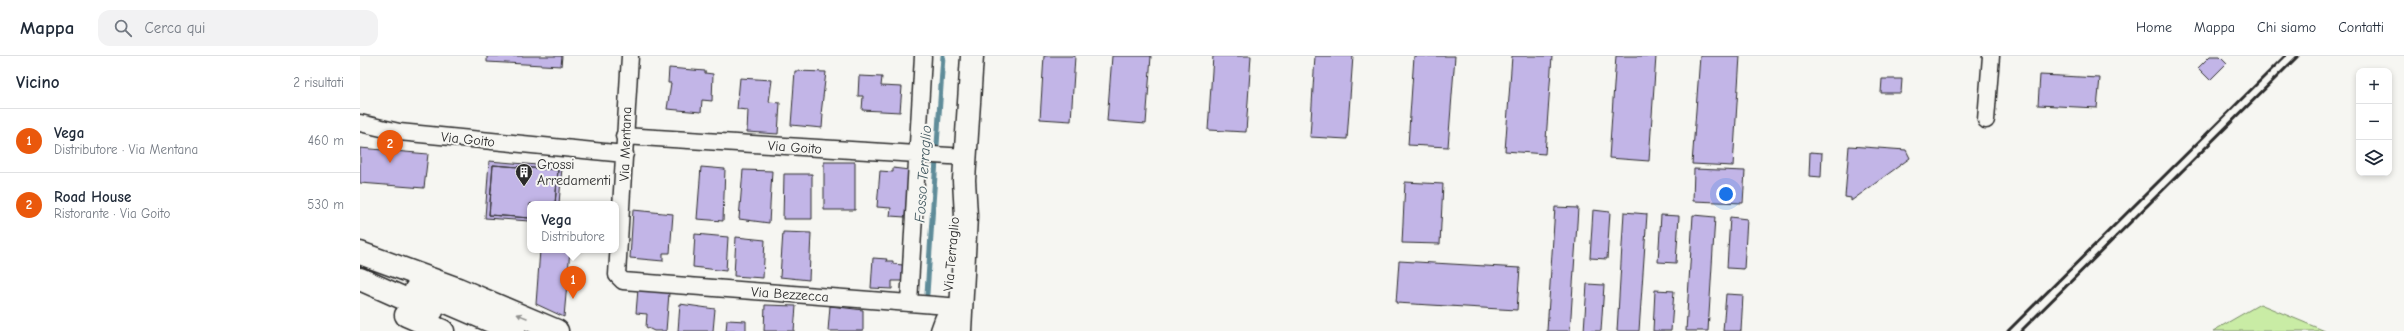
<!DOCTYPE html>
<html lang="it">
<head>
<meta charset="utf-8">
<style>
  body { margin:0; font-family:"Comic Neue",sans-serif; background:#f2f2f3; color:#1f2937 }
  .controls { position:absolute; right:12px; top:12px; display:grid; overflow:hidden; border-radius:8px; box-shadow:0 2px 6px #0003 }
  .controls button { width:36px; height:36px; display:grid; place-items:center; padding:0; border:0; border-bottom:1px solid #e0e1e3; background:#fff; color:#1f2937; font:20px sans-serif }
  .you { position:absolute; left:1366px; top:138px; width:14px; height:14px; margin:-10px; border:3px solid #fff; border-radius:50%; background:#1a73e8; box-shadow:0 0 0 6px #1a73e833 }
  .badge { display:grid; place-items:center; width:26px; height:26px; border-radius:50%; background:#ea580c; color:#fff; font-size:13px; font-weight:700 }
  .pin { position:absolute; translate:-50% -33px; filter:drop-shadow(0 1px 2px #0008) }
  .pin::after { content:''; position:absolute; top:21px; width:14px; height:12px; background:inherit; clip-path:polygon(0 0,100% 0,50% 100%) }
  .popup { position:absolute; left:167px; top:145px; width:92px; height:52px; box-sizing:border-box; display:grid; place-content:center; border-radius:8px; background:#fff; filter:drop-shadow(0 1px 3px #0005); font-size:13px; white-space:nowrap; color:#747a83 }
  .popup b { font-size:15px; color:#1f2937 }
  .popup::after { content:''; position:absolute; left:50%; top:100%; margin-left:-8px; border:8px solid transparent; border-top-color:#fff }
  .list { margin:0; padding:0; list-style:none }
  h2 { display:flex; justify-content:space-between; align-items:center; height:52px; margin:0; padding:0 16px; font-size:17px }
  h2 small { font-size:13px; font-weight:400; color:#747a83 }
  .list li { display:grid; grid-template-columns:26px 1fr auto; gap:12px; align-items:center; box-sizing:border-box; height:64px; padding:0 16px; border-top:1px solid #e0e1e3 }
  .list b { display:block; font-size:15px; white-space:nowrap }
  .list p { margin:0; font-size:13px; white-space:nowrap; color:#747a83 }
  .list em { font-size:13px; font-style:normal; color:#747a83 }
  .icon { flex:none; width:22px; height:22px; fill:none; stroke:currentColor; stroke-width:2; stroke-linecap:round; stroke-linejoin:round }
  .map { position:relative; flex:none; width:2044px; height:275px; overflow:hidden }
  header { display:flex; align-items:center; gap:24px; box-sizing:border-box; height:56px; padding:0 20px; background:#fff; border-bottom:1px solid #e0e1e3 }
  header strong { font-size:19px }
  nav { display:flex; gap:22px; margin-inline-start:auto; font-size:14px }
  .search { width:280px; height:36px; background:#f2f2f3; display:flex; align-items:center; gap:10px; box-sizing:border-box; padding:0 14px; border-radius:12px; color:#747a83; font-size:15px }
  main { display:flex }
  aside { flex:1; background:#fff }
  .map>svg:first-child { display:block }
</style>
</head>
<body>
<header>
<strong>Mappa</strong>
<div class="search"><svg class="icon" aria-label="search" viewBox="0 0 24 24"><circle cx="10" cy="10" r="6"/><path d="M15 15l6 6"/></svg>Cerca qui</div>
<nav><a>Home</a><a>Mappa</a><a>Chi siamo</a><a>Contatti</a></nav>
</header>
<main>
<aside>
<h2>Vicino<small>2 risultati</small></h2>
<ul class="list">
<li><span class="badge">1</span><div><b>Vega</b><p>Distributore · Via Mentana</p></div><em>460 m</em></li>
<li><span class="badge">2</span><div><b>Road House</b><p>Ristorante · Via Goito</p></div><em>530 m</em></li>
</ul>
</aside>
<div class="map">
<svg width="2044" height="275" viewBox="0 0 2044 275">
  <rect width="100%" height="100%" fill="#f6f6f2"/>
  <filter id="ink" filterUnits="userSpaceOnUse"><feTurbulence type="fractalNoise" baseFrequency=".025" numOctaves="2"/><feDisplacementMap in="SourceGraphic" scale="8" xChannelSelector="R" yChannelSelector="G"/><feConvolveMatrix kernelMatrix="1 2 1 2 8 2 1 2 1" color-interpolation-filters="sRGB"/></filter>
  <g filter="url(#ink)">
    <!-- green -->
    <path fill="#c9eca5" stroke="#7a8c68" d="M 1900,248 L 1965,275 L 1853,275 Z"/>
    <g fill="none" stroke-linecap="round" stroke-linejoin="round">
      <!-- stream -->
      <path stroke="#5f8c99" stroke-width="5" d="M 567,238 L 583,0"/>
    </g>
    <!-- building -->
    <path fill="#c2b5e7" stroke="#2b2b2b" d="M 127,0 L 202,0 L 201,10 L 127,6 Z
      M 684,0 L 715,0 L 711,65 L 680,63 Z
      M 752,0 L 791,0 L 786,68 L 747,65 Z
      M 853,0 L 891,0 L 886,76 L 848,74 Z
      M 955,0 L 993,0 L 987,83 L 950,81 Z
      M 1054,0 L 1095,0 L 1088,91 L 1048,89 Z
      M 1152,0 L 1192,0 L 1185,98 L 1145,95 Z
      M 1256,0 L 1296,0 L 1289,105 L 1249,102 Z
      M 1340,0 L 1380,0 L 1373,110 L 1332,108 Z
      M 1850,0 L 1860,0 L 1867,7 L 1850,24 L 1838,12 Z
      M 309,12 L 345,15 L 345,17 L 353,18 L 352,45 L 342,44 L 341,56 L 307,53 L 311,27 L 308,27 Z
      M 435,15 L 466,16 L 461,58 L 463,58 L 462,72 L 431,69 Z
      M 1680,19 L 1740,22 L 1737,52 L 1678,49 Z
      M 499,20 L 522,21 L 521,30 L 542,31 L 540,56 L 502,54 L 503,40 L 498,40 Z
      M 380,22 L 412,24 L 409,46 L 420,47 L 418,78 L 387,76 L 388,54 L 377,53 Z
      M 1522,23 L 1542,23 L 1541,37 L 1521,37 Z
      M 1489,90 L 1546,94 L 1550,102 L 1491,145 L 1491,142 L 1485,141 Z
      M 0,92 L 68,98 L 64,132 L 0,127 Z
      M 1450,96 L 1462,97 L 1461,121 L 1449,120 Z
      M 129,105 L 202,111 L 199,148 L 170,148 L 170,165 L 125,162 Z
      M 464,106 L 495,106 L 495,154 L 464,154 Z
      M 133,109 L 198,114 L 195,148 L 170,148 L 170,162 L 129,159 Z
      M 133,109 L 198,114 L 195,148 L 170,148 L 170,162 L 129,159 Z
      M 341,111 L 365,113 L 363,165 L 337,163 Z
      M 533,112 L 549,114 L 545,161 L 530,160 L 531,152 L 517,151 L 520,115 L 533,116 Z
      M 1334,113 L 1385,115 L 1383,147 L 1333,145 Z
      M 383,114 L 412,115 L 409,167 L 379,163 Z
      M 424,118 L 452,118 L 452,163 L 423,163 Z
      M 1045,126 L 1083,128 L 1080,188 L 1042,187 Z
      M 1195,151 L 1218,152 L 1210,275 L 1187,275 Z
      M 273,154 L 313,158 L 310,197 L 303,197 L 303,205 L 270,202 Z
      M 1233,154 L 1250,156 L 1247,203 L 1230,202 Z
      M 1264,156 L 1287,158 L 1279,275 L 1257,275 Z
      M 1301,159 L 1319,160 L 1316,207 L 1298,206 Z
      M 1333,159 L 1355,161 L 1348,275 L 1326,275 Z
      M 1370,161 L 1387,163 L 1384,213 L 1367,212 Z
      M 423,176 L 451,177 L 449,224 L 420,221 Z
      M 335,178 L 368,181 L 366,215 L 333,211 Z
      M 376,181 L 405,184 L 403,222 L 374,220 Z
      M 180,194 L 210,194 L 204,261 L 176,248 Z
      M 513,202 L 527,203 L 526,205 L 533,205 L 533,208 L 543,209 L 542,225 L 532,225 L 532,233 L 511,232 Z
      M 1039,205 L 1160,212 L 1157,254 L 1036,247 Z
      M 1227,228 L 1244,229 L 1241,275 L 1224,275 Z
      M 278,233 L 309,237 L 306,275 L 294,275 L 286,271 L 287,258 L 276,257 Z
      M 1295,234 L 1314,235 L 1311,275 L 1293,275 Z
      M 1366,238 L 1383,239 L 1381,275 L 1363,275 Z
      M 320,248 L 355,253 L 353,275 L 318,275 Z
      M 405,249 L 436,250 L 434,275 L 404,275 Z
      M 470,250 L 503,254 L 503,275 L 468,275 Z
      M 367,264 L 386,265 L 386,275 L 366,275 Z"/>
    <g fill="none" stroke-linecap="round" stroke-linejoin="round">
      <defs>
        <path id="street" d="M 270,0 L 257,219 L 263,225 L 601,251
          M 1626,64 L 1631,0
          M 0,67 L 39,76 L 265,98
          M 264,80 L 606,101
          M 549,247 L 563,0"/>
        <path id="secondary" d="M 0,197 L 98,233 L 197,275
          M 0,223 L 72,255
          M 56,233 L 154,275
          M 46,259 L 83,275
          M 582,275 L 586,264
          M 600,275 L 606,160 L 604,124 L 612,0"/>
      </defs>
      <!-- street casing -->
      <use href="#street" stroke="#2b2b2b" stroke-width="19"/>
      <!-- secondary casing -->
      <use href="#secondary" stroke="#2b2b2b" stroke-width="25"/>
      <!-- street -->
      <use href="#street" stroke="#f6f6f2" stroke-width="16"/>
      <!-- secondary -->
      <use href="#secondary" stroke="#f6f6f2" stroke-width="22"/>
      <!-- rail -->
      <path stroke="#2b2b2b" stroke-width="3" d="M 1648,275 L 1925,0
        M 1661,275 L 1938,0"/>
    </g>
    <!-- one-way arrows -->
    <defs><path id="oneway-solid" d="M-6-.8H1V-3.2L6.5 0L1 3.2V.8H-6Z"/></defs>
    <use fill="#90908e" href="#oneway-solid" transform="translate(162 260) rotate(-158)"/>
  </g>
  <!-- icons -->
  <defs>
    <symbol id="building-pin" viewBox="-11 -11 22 30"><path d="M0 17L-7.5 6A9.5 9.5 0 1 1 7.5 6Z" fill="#2b2b2b" stroke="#f6f6f2"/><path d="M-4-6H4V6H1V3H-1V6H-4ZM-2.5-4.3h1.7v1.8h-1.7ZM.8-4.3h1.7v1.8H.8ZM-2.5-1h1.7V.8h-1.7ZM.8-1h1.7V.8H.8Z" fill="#fff"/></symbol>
  </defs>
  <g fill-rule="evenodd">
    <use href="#building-pin" x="154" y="106" width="20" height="27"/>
  </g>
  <g text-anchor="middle" stroke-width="4" stroke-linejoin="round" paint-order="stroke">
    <!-- street labels -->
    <g font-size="14" fill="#2b2b2b" stroke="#f6f6f2">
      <text transform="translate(108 83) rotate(6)" y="5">Via Goito</text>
      <text transform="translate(265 88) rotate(-88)" y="5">Via Mentana</text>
      <text transform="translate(435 91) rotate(4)" y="5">Via Goito</text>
      <text transform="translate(591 198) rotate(-85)" y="5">Via Terraglio</text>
      <text transform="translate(430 238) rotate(4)" y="5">Via Bezzecca</text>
    </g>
    <!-- poi labels -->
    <g font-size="14" fill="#2b2b2b" stroke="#f6f6f2" text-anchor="start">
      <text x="177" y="113">Grossi<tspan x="177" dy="16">Arredamenti</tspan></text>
    </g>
    <!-- water labels -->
    <g font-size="15" font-style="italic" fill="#455b62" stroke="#f6f6f2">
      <text transform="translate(563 118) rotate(-86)" y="5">Fosso Terraglio</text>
    </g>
  </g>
</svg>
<div class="controls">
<button>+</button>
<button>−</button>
<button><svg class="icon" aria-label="layers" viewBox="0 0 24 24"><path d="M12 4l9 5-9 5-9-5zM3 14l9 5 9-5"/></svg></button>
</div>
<div class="you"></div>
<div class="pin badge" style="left:213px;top:243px">1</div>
<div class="popup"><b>Vega</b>Distributore</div>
<div class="pin badge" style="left:30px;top:107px">2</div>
</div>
</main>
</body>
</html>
